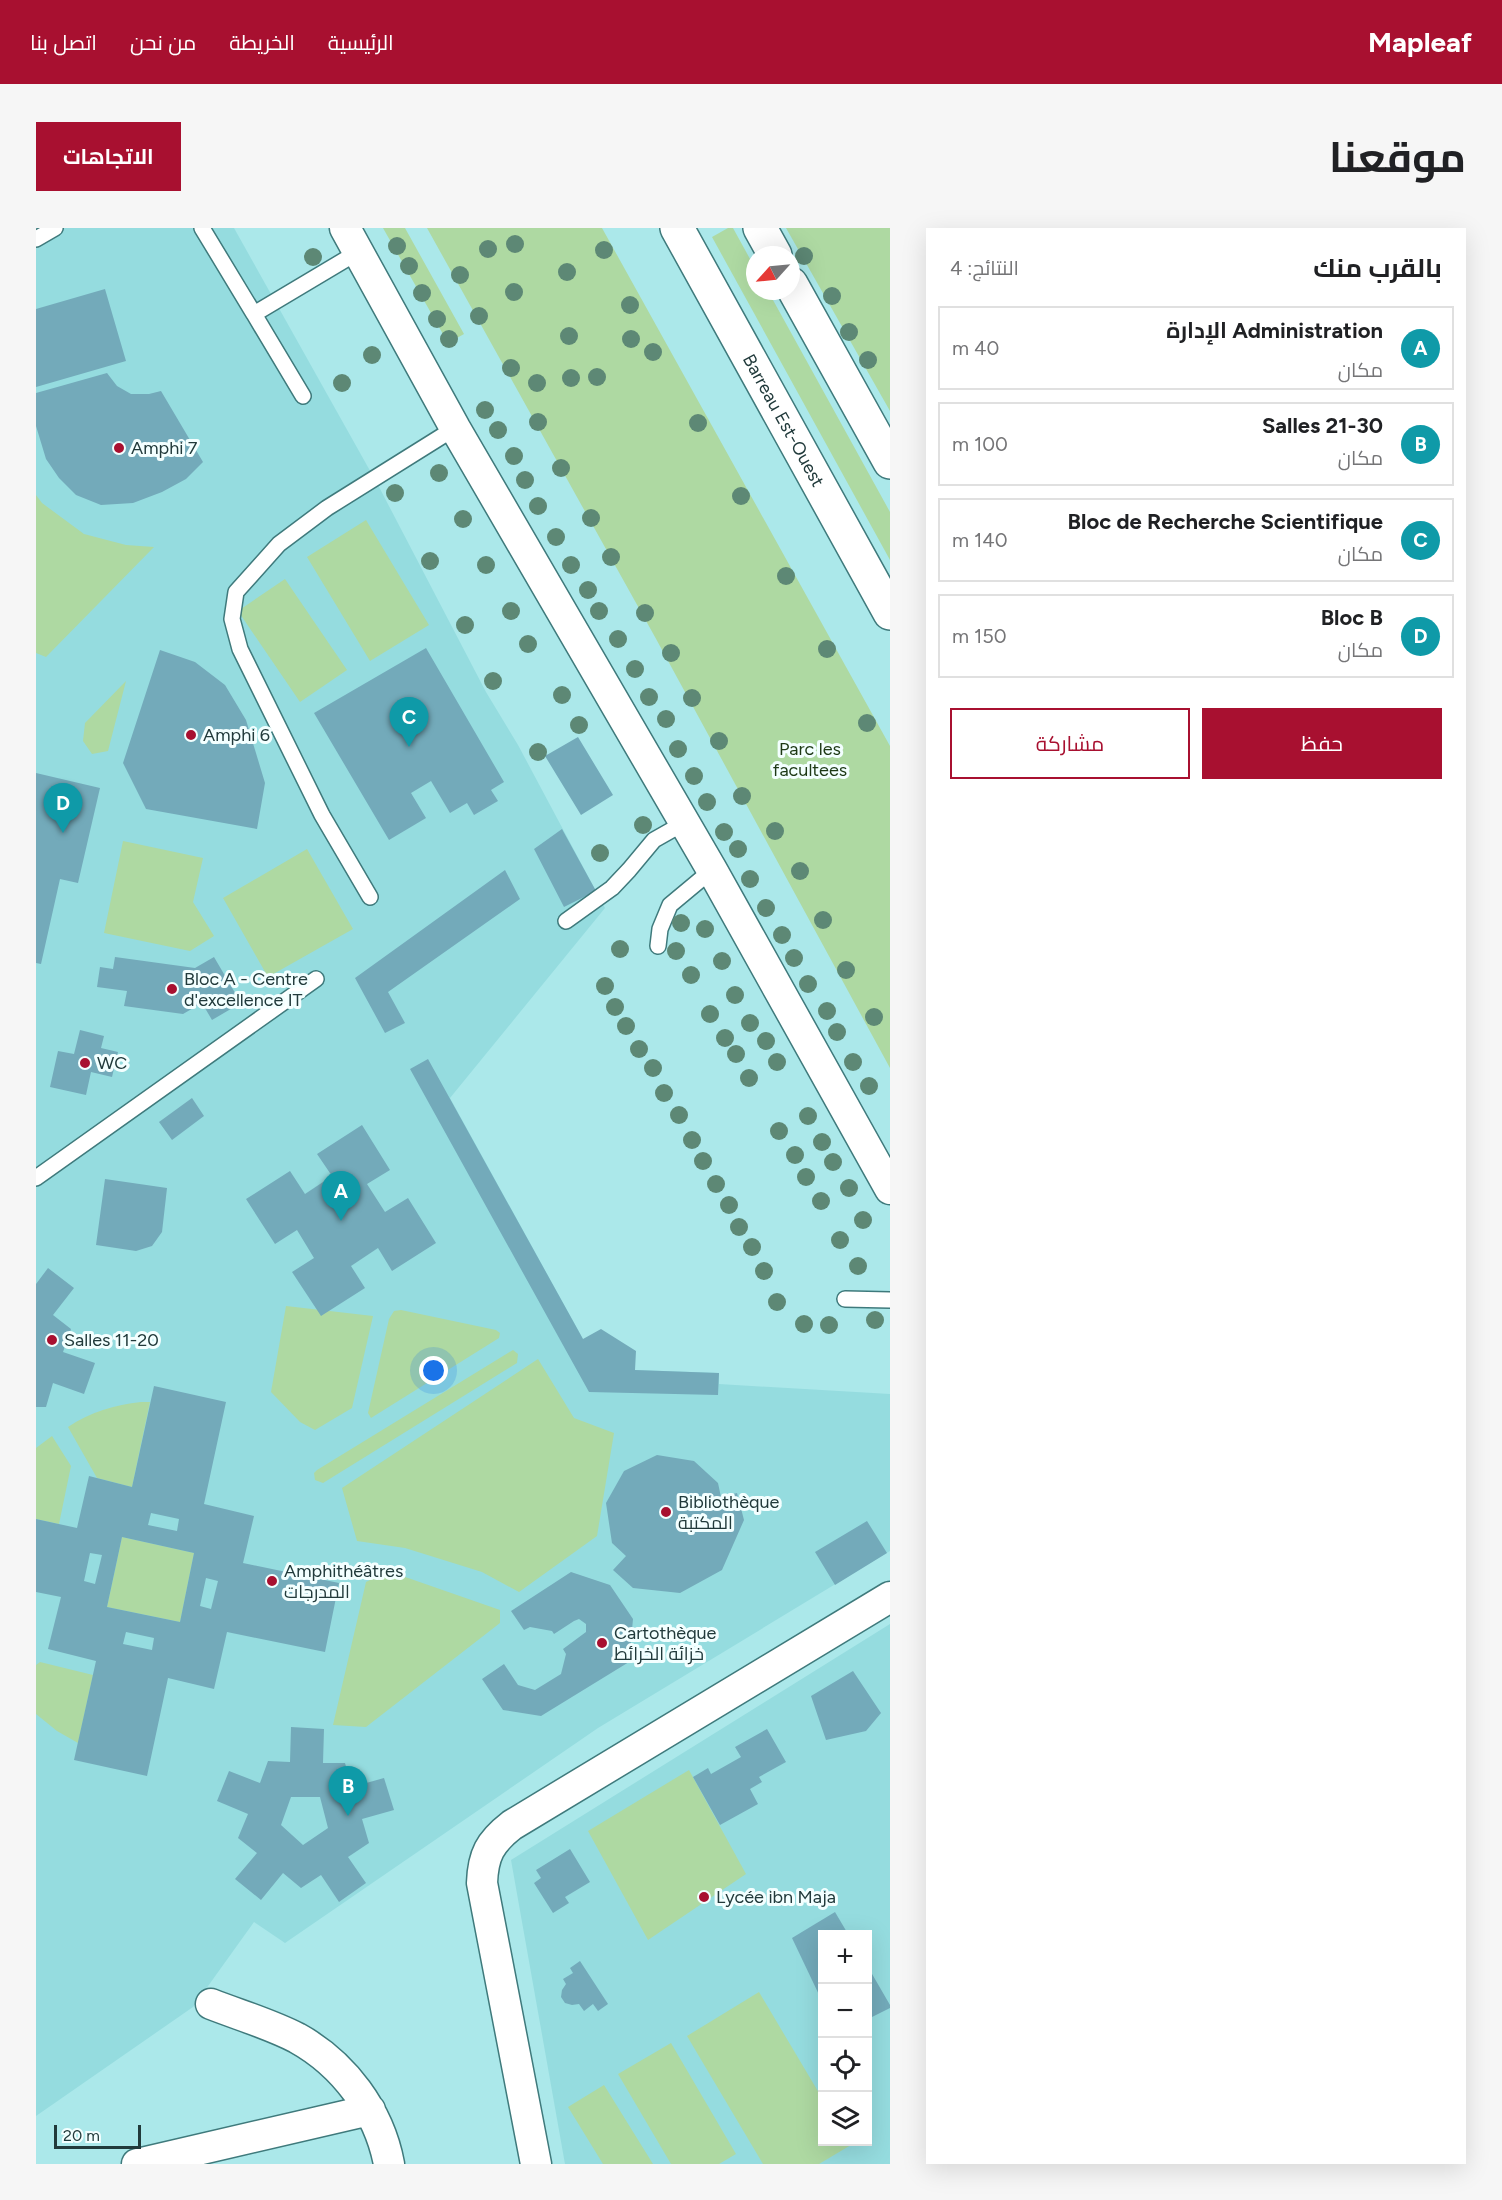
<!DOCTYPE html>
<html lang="ar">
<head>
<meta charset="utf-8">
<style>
  body { margin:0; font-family:Figtree,Cairo,sans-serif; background:#f6f6f6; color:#202124; direction:rtl }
  .controls { position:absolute; right:18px; bottom:18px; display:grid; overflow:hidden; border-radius:0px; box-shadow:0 6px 24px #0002 }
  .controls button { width:54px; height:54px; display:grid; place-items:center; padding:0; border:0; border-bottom:2px solid #e0e0e0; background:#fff; color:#202124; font:30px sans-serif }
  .compass { position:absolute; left:710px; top:18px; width:54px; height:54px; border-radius:50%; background:#fff; box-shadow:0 6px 24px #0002; rotate:243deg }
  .scale { position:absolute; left:18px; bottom:15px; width:87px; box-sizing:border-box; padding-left:6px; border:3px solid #213a3b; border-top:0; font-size:16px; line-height:21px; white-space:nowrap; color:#213a3b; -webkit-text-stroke:4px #f3ffff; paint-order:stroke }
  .you { position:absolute; left:398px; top:1143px; width:21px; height:21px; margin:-15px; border:4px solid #fff; border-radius:50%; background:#1a73e8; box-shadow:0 0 0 9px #1a73e833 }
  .badge { display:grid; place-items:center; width:39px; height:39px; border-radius:50%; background:#a81030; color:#fff; font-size:20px; font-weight:700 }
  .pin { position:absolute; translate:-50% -50px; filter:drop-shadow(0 2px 3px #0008) }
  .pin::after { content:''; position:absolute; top:32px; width:21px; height:18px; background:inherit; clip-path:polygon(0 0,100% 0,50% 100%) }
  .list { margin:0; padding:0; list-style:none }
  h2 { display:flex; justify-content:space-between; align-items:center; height:78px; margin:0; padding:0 24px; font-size:26px }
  h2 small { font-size:20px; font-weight:400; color:#757577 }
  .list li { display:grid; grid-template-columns:39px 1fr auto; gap:18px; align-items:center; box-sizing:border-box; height:84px; margin:0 12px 12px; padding:0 12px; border:2px solid #e0e0e0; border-radius:0px }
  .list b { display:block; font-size:22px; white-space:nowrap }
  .list p { margin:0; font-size:20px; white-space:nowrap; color:#757577 }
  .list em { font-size:20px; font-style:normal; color:#757577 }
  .actions { display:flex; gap:12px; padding:18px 24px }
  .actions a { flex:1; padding:14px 0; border:2px solid #a81030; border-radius:0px; text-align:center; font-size:21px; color:#a81030 }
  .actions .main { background:#a81030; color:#fff }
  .icon { flex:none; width:33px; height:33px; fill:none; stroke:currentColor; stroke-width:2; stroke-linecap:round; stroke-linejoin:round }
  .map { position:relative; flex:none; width:854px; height:1936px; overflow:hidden; direction:ltr; border-radius:0px }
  header { display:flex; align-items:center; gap:36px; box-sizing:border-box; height:84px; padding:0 30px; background:#a81030; color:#fff }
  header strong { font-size:28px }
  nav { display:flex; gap:33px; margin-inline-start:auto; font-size:21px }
  .intro { display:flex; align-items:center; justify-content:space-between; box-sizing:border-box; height:144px; padding:0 36px }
  h1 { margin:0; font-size:42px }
  .button { padding:15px 27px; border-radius:0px; background:#a81030; color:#fff; font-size:21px; font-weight:700 }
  main { display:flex; gap:36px; padding:0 36px }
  aside { flex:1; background:#fff; border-radius:0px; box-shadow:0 6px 24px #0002 }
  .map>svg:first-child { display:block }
</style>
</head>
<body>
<header>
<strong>Mapleaf</strong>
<nav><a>الرئيسية</a><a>الخريطة</a><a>من نحن</a><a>اتصل بنا</a></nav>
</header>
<div class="intro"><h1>موقعنا</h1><a class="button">الاتجاهات</a></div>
<main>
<aside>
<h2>بالقرب منك<small>النتائج: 4</small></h2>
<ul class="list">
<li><span class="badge" style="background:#0f9aa8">A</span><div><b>Administration الإدارة</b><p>مكان</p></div><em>40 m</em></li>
<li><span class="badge" style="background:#0f9aa8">B</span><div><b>Salles 21-30</b><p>مكان</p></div><em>100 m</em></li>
<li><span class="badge" style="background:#0f9aa8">C</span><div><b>Bloc de Recherche Scientifique</b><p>مكان</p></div><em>140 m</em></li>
<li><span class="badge" style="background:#0f9aa8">D</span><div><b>Bloc B</b><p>مكان</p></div><em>150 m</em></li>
</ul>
<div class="actions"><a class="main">حفظ</a><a>مشاركة</a></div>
</aside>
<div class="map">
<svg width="854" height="1936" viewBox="0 0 854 1936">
  <rect width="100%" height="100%" fill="#abe8ea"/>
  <!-- built -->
  <path fill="#95dcdf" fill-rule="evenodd" d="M 7,0 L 198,0 L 342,257 L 450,464 L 482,517 L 569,680 L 414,870 L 547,1111 L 599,1142 L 683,1145 L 683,1156 L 854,1166 L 854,1323 L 562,1500 L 249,1715 L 218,1694 L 157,1779 L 0,1888 L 0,4 Z
    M 854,1396 L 854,1936 L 529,1936 L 475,1632 ZM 786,1706 L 832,1706 L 832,1914 L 786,1914 Z"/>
  <!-- green -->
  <path fill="#aed9a2" d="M 347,0 L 369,0 L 428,106 L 412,115 Z
    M 391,0 L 566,0 L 854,518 L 854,840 L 619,409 Z
    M 692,0 L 697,0 L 719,40 L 719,63 L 732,63 L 854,284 L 854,332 L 676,9 Z
    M 750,0 L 854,0 L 854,183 Z
    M 0,267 L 6,275 L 48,306 L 90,317 L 118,319 L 10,429 L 0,425 Z
    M 330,292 L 393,397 L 334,433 L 271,329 Z
    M 249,351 L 311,442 L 264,474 L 202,383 Z
    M 90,453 L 72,523 L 56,526 L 47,513 L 49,495 Z
    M 87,613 L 167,630 L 157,674 L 178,708 L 154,723 L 68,705 Z
    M 271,621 L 317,701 L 232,749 L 187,670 Z
    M 250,1078 L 337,1088 L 316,1180 L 279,1202 L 264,1194 L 235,1164 Z
    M 365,1082 L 460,1102 L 464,1105 L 463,1110 L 335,1190 L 332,1185 L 353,1091 L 358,1083 Z
    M 477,1122 L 482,1126 L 481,1135 L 287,1255 L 279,1252 L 278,1245 L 281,1242 Z
    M 502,1131 L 538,1190 L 578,1205 L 561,1308 L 483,1364 L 446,1344 L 369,1320 L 321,1313 L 306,1260 Z
    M 105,1174 L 114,1174 L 96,1259 L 61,1250 L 32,1199 C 54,1184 79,1177 105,1174 Z
    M 16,1208 L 35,1238 L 23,1296 L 0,1291 L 0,1220 Z
    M 86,1309 L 158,1325 L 144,1394 L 71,1379 Z
    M 352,1343 L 464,1382 L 464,1395 L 330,1499 L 297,1497 L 330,1354 Z
    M 4,1434 L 57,1447 L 42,1515 L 21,1503 L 0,1486 L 0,1437 Z
    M 653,1542 L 710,1646 L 612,1712 L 552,1603 Z
    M 723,1764 L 786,1870 L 786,1914 L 812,1914 L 815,1917 L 783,1936 L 727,1936 L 651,1808 Z
    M 635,1815 L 700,1926 L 683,1936 L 635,1936 L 582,1846 Z
    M 568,1857 L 617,1936 L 567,1936 L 532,1879 Z"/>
  <!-- building -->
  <path fill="#73aaba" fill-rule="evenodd" d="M 69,61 L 90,133 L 0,159 L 0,81 Z
    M 71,145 L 81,158 L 95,166 L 113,166 L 125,163 L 167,234 L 150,251 L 126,264 L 97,275 L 65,277 L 40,267 L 23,250 L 10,231 L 0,198 L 0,165 Z
    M 390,420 L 468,554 L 455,562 L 462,573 L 438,587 L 431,575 L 414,585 L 395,553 L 375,565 L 390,590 L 353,612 L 278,485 Z
    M 124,422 L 159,434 L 189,457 L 210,492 L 229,555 L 221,601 L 110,581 L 87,535 Z
    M 542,509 L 577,567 L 545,587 L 509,528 Z
    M 0,545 L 64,560 L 42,655 L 24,651 L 5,736 L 0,735 Z
    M 526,601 L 560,663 L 528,679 L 498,621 Z
    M 469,642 L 484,671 L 352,764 L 369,795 L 349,805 L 319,750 Z
    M 79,729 L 159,740 L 178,729 L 205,775 L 176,792 L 166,775 L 147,786 L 88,778 L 91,763 L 61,759 L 64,739 L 77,741 Z
    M 44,802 L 68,808 L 65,820 L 82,824 L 76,849 L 55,844 L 50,867 L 14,859 L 22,823 L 38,826 Z
    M 392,831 L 547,1111 L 565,1101 L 600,1123 L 599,1142 L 683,1145 L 682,1167 L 553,1164 L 374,841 Z
    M 156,870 L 168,888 L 136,912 L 123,894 Z
    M 326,897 L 354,942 L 331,956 L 349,984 L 372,970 L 400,1015 L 356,1043 L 342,1020 L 315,1038 L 329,1060 L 285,1088 L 256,1044 L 278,1030 L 261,1002 L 239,1016 L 210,971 L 254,943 L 269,966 L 296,948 L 281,926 Z
    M 69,951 L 131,960 L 126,1004 L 116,1018 L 100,1023 L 60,1017 Z
    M 12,1040 L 38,1060 L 17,1087 L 35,1101 L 27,1124 L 59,1135 L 48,1166 L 17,1155 L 10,1179 L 0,1179 L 0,1056 Z
    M 118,1158 L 190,1174 L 168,1276 L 218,1288 L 207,1335 L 303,1355 L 289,1424 L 191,1404 L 178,1461 L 132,1450 L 111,1548 L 38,1532 L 60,1433 L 12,1421 L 25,1369 L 0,1364 L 0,1291 L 41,1300 L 53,1248 L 96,1259 ZM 115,1285 L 143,1291 L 141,1303 L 112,1297 ZM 86,1309 L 158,1325 L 144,1394 L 71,1379 ZM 54,1325 L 66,1327 L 59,1356 L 48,1353 ZM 170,1350 L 182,1353 L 175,1381 L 164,1378 ZM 90,1404 L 118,1410 L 116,1422 L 87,1416 Z
    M 621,1227 L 658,1233 L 682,1255 L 685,1269 L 701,1265 L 708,1292 L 686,1342 L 644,1365 L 597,1360 L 577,1342 L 590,1328 L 576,1315 L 570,1275 L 588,1243 Z
    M 831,1293 L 851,1325 L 799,1357 L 779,1324 Z
    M 535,1344 L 574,1357 L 597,1391 L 593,1434 L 505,1488 L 467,1482 L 446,1451 L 468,1436 L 482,1457 L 499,1462 L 525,1446 L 530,1426 L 527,1421 L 550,1404 L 550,1396 L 543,1391 L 538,1393 L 518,1406 L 516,1403 L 494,1399 L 488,1402 L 475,1383 Z
    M 817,1443 L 845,1485 L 830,1503 L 790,1512 L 775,1468 Z
    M 255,1499 L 288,1501 L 287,1535 L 309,1535 L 316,1559 L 348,1550 L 358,1582 L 326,1591 L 333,1615 L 312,1629 L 330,1655 L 303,1674 L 285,1647 L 265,1660 L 247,1645 L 225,1672 L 199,1651 L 221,1625 L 202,1610 L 212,1586 L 181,1573 L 193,1543 L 224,1555 L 232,1533 L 254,1534 ZM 255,1569 L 284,1569 L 292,1600 L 267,1617 L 245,1597 Z
    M 731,1501 L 750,1534 L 723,1549 L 726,1554 L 714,1561 L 722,1576 L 684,1597 L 657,1549 L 672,1540 L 675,1546 L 705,1529 L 699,1519 Z
    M 534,1621 L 554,1654 L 529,1669 L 533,1675 L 517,1685 L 498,1655 L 505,1650 L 500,1642 Z
    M 799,1684 L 812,1706 L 786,1706 L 786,1773 L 756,1710 Z
    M 544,1733 L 572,1776 L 562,1783 L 557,1776 L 548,1783 L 543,1776 L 536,1777 L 529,1775 L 525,1769 L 526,1762 L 530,1756 L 527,1751 L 537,1745 L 534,1740 Z
    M 832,1739 L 854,1777 L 854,1780 L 832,1791 Z"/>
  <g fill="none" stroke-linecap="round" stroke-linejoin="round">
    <defs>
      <path id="service" d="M 166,0 L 218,86 L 322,24
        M 0,11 L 19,0
        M 218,86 L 267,168
        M 334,669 L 286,587 L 204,421 L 196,391 L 200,364 L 243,316 L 291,280 L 419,200
        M 530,693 L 576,660 L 593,642 L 618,612 L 648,595
        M 622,718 L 624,701 L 634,677 L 676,642
        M 0,950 L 280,751
        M 809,1071 L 854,1072"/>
      <path id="minor" d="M 309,0 L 419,200 L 676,642 L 854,961
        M 175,1776 C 203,1787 234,1796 261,1810 C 308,1836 343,1883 353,1936
        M 101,1936 L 334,1882
        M 500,1936 L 446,1655 C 447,1627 454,1614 476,1597 L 854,1369"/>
      <g id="primary">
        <path id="s1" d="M 641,0 L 854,385"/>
        <path d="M 724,0 L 739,27"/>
        <path d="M 755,56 L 854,234"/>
      </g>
    </defs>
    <!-- service casing -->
    <use href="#service" stroke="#3f7a7c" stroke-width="18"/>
    <!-- minor casing -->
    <use href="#minor" stroke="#3f7a7c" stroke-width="33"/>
    <!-- primary casing -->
    <use href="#primary" stroke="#3f7a7c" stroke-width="36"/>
    <!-- service -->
    <use href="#service" stroke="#fff" stroke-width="15"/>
    <!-- minor -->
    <use href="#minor" stroke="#fff" stroke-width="30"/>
    <!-- primary -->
    <use href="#primary" stroke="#fff" stroke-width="33"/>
  </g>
  <!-- trees -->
  <g fill="#5d8875">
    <circle cx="479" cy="16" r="9"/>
    <circle cx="361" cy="18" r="9"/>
    <circle cx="452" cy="21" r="9"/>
    <circle cx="568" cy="22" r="9"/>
    <circle cx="768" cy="28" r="9"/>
    <circle cx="277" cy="29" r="9"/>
    <circle cx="373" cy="38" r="9"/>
    <circle cx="531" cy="44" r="9"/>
    <circle cx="424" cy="47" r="9"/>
    <circle cx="478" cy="64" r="9"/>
    <circle cx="386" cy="65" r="9"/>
    <circle cx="796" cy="68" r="9"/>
    <circle cx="594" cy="77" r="9"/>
    <circle cx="443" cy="88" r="9"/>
    <circle cx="401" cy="91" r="9"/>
    <circle cx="813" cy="104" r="9"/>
    <circle cx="533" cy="108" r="9"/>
    <circle cx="413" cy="111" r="9"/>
    <circle cx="595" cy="111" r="9"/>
    <circle cx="617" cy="124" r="9"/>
    <circle cx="336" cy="127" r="9"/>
    <circle cx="832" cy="132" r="9"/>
    <circle cx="475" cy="140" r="9"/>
    <circle cx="561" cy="149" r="9"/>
    <circle cx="535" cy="150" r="9"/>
    <circle cx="306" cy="155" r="9"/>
    <circle cx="501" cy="155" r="9"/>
    <circle cx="449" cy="182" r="9"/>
    <circle cx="502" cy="194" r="9"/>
    <circle cx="662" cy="195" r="9"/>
    <circle cx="462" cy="202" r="9"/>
    <circle cx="478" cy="228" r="9"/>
    <circle cx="525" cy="240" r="9"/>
    <circle cx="403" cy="245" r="9"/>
    <circle cx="489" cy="252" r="9"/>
    <circle cx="359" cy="265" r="9"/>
    <circle cx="705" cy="268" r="9"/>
    <circle cx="502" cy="278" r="9"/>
    <circle cx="555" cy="290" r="9"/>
    <circle cx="427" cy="291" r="9"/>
    <circle cx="520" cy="309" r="9"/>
    <circle cx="575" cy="329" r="9"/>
    <circle cx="394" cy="333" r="9"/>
    <circle cx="450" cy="337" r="9"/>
    <circle cx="535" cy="337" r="9"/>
    <circle cx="750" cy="348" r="9"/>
    <circle cx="552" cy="362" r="9"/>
    <circle cx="475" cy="383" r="9"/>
    <circle cx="563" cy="383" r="9"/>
    <circle cx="609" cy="385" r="9"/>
    <circle cx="429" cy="397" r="9"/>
    <circle cx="582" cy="411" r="9"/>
    <circle cx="492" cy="416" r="9"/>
    <circle cx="791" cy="421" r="9"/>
    <circle cx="635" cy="425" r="9"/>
    <circle cx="599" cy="441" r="9"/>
    <circle cx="457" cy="453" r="9"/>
    <circle cx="526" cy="467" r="9"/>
    <circle cx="613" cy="469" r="9"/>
    <circle cx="656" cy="470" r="9"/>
    <circle cx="630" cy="491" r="9"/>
    <circle cx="831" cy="495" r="9"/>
    <circle cx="543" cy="497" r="9"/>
    <circle cx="683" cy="513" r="9"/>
    <circle cx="642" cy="521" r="9"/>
    <circle cx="502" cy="524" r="9"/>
    <circle cx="658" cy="548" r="9"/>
    <circle cx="706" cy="568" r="9"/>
    <circle cx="671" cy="574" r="9"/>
    <circle cx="607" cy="597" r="9"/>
    <circle cx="739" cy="603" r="9"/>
    <circle cx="688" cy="604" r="9"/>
    <circle cx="702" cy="621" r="9"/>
    <circle cx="564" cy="625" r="9"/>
    <circle cx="764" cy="643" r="9"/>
    <circle cx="714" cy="651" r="9"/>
    <circle cx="730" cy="680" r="9"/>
    <circle cx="787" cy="692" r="9"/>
    <circle cx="645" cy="695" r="9"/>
    <circle cx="669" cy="701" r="9"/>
    <circle cx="746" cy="707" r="9"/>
    <circle cx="584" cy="721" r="9"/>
    <circle cx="640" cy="723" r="9"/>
    <circle cx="758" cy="730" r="9"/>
    <circle cx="686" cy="733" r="9"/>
    <circle cx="810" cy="742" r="9"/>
    <circle cx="655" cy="747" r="9"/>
    <circle cx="772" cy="756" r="9"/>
    <circle cx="569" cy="758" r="9"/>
    <circle cx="699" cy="767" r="9"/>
    <circle cx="579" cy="779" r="9"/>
    <circle cx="791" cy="783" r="9"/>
    <circle cx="674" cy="786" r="9"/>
    <circle cx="838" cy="789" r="9"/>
    <circle cx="714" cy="795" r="9"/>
    <circle cx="590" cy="798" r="9"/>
    <circle cx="801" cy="804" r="9"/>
    <circle cx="689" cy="810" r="9"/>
    <circle cx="730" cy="813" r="9"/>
    <circle cx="603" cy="821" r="9"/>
    <circle cx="700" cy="826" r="9"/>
    <circle cx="741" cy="834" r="9"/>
    <circle cx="817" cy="834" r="9"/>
    <circle cx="617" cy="840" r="9"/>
    <circle cx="713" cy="850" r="9"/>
    <circle cx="833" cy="858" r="9"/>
    <circle cx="628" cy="865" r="9"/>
    <circle cx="643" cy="887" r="9"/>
    <circle cx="772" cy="888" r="9"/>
    <circle cx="743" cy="903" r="9"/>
    <circle cx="656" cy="912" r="9"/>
    <circle cx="786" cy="914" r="9"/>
    <circle cx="759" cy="927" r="9"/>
    <circle cx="667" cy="933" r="9"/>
    <circle cx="797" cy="934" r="9"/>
    <circle cx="770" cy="949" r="9"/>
    <circle cx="680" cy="956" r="9"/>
    <circle cx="813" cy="960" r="9"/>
    <circle cx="785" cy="973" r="9"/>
    <circle cx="693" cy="977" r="9"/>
    <circle cx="827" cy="992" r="9"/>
    <circle cx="703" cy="999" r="9"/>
    <circle cx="804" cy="1012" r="9"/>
    <circle cx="716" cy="1019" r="9"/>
    <circle cx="822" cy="1038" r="9"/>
    <circle cx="728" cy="1043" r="9"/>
    <circle cx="741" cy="1074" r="9"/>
    <circle cx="839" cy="1092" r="9"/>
    <circle cx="768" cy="1096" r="9"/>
    <circle cx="793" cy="1097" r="9"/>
  </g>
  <!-- markers -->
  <g fill="#a81030" stroke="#f3ffff" stroke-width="2">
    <circle cx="83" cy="220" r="6"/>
    <circle cx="155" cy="507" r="6"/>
    <circle cx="136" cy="761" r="6"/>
    <circle cx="49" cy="835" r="6"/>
    <circle cx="16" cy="1112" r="6"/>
    <circle cx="630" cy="1284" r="6"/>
    <circle cx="236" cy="1353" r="6"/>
    <circle cx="566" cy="1415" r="6"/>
    <circle cx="668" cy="1669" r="6"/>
  </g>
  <g text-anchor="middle" stroke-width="6" stroke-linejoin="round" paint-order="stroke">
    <!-- street labels -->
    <g font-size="18" fill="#213a3b" stroke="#f3ffff">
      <text dy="6" stroke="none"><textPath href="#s1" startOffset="220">Barreau Est-Ouest</textPath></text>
    </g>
    <!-- poi labels -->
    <g font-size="18" fill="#213a3b" stroke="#f3ffff" text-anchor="start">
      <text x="95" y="226">Amphi 7</text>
      <text x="167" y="513">Amphi 6</text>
      <text x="148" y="757">Bloc A - Centre<tspan x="148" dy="21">d'excellence IT</tspan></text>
      <text x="61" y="841">WC</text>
      <text x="28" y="1118">Salles 11-20</text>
      <text x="642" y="1280">Bibliothèque<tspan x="642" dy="21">المكتبة</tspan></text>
      <text x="248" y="1349">Amphithéâtres<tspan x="248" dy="21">المدرجات</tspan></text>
      <text x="578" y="1411">Cartothèque<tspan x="578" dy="21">خزائة الخرائط</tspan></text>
      <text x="680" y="1675">Lycée ibn Maja</text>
    </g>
    <!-- park labels -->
    <g font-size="18" fill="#1d3915" stroke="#f3ffff">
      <text x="774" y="527">Parc les<tspan x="774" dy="21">facultees</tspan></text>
    </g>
  </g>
</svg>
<div class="controls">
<button>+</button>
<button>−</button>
<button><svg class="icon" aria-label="locate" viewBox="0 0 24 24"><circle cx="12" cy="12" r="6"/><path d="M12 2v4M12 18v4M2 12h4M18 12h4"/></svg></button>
<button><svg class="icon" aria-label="layers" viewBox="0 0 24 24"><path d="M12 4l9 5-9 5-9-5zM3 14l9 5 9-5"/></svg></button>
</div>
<svg class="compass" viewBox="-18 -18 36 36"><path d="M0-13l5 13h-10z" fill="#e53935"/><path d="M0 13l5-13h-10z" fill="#757577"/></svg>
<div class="scale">20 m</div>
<div class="you"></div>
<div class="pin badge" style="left:305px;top:993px;background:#0f9aa8">A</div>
<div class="pin badge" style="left:312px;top:1588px;background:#0f9aa8">B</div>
<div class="pin badge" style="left:373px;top:519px;background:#0f9aa8">C</div>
<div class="pin badge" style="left:27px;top:605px;background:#0f9aa8">D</div>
</div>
</main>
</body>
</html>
